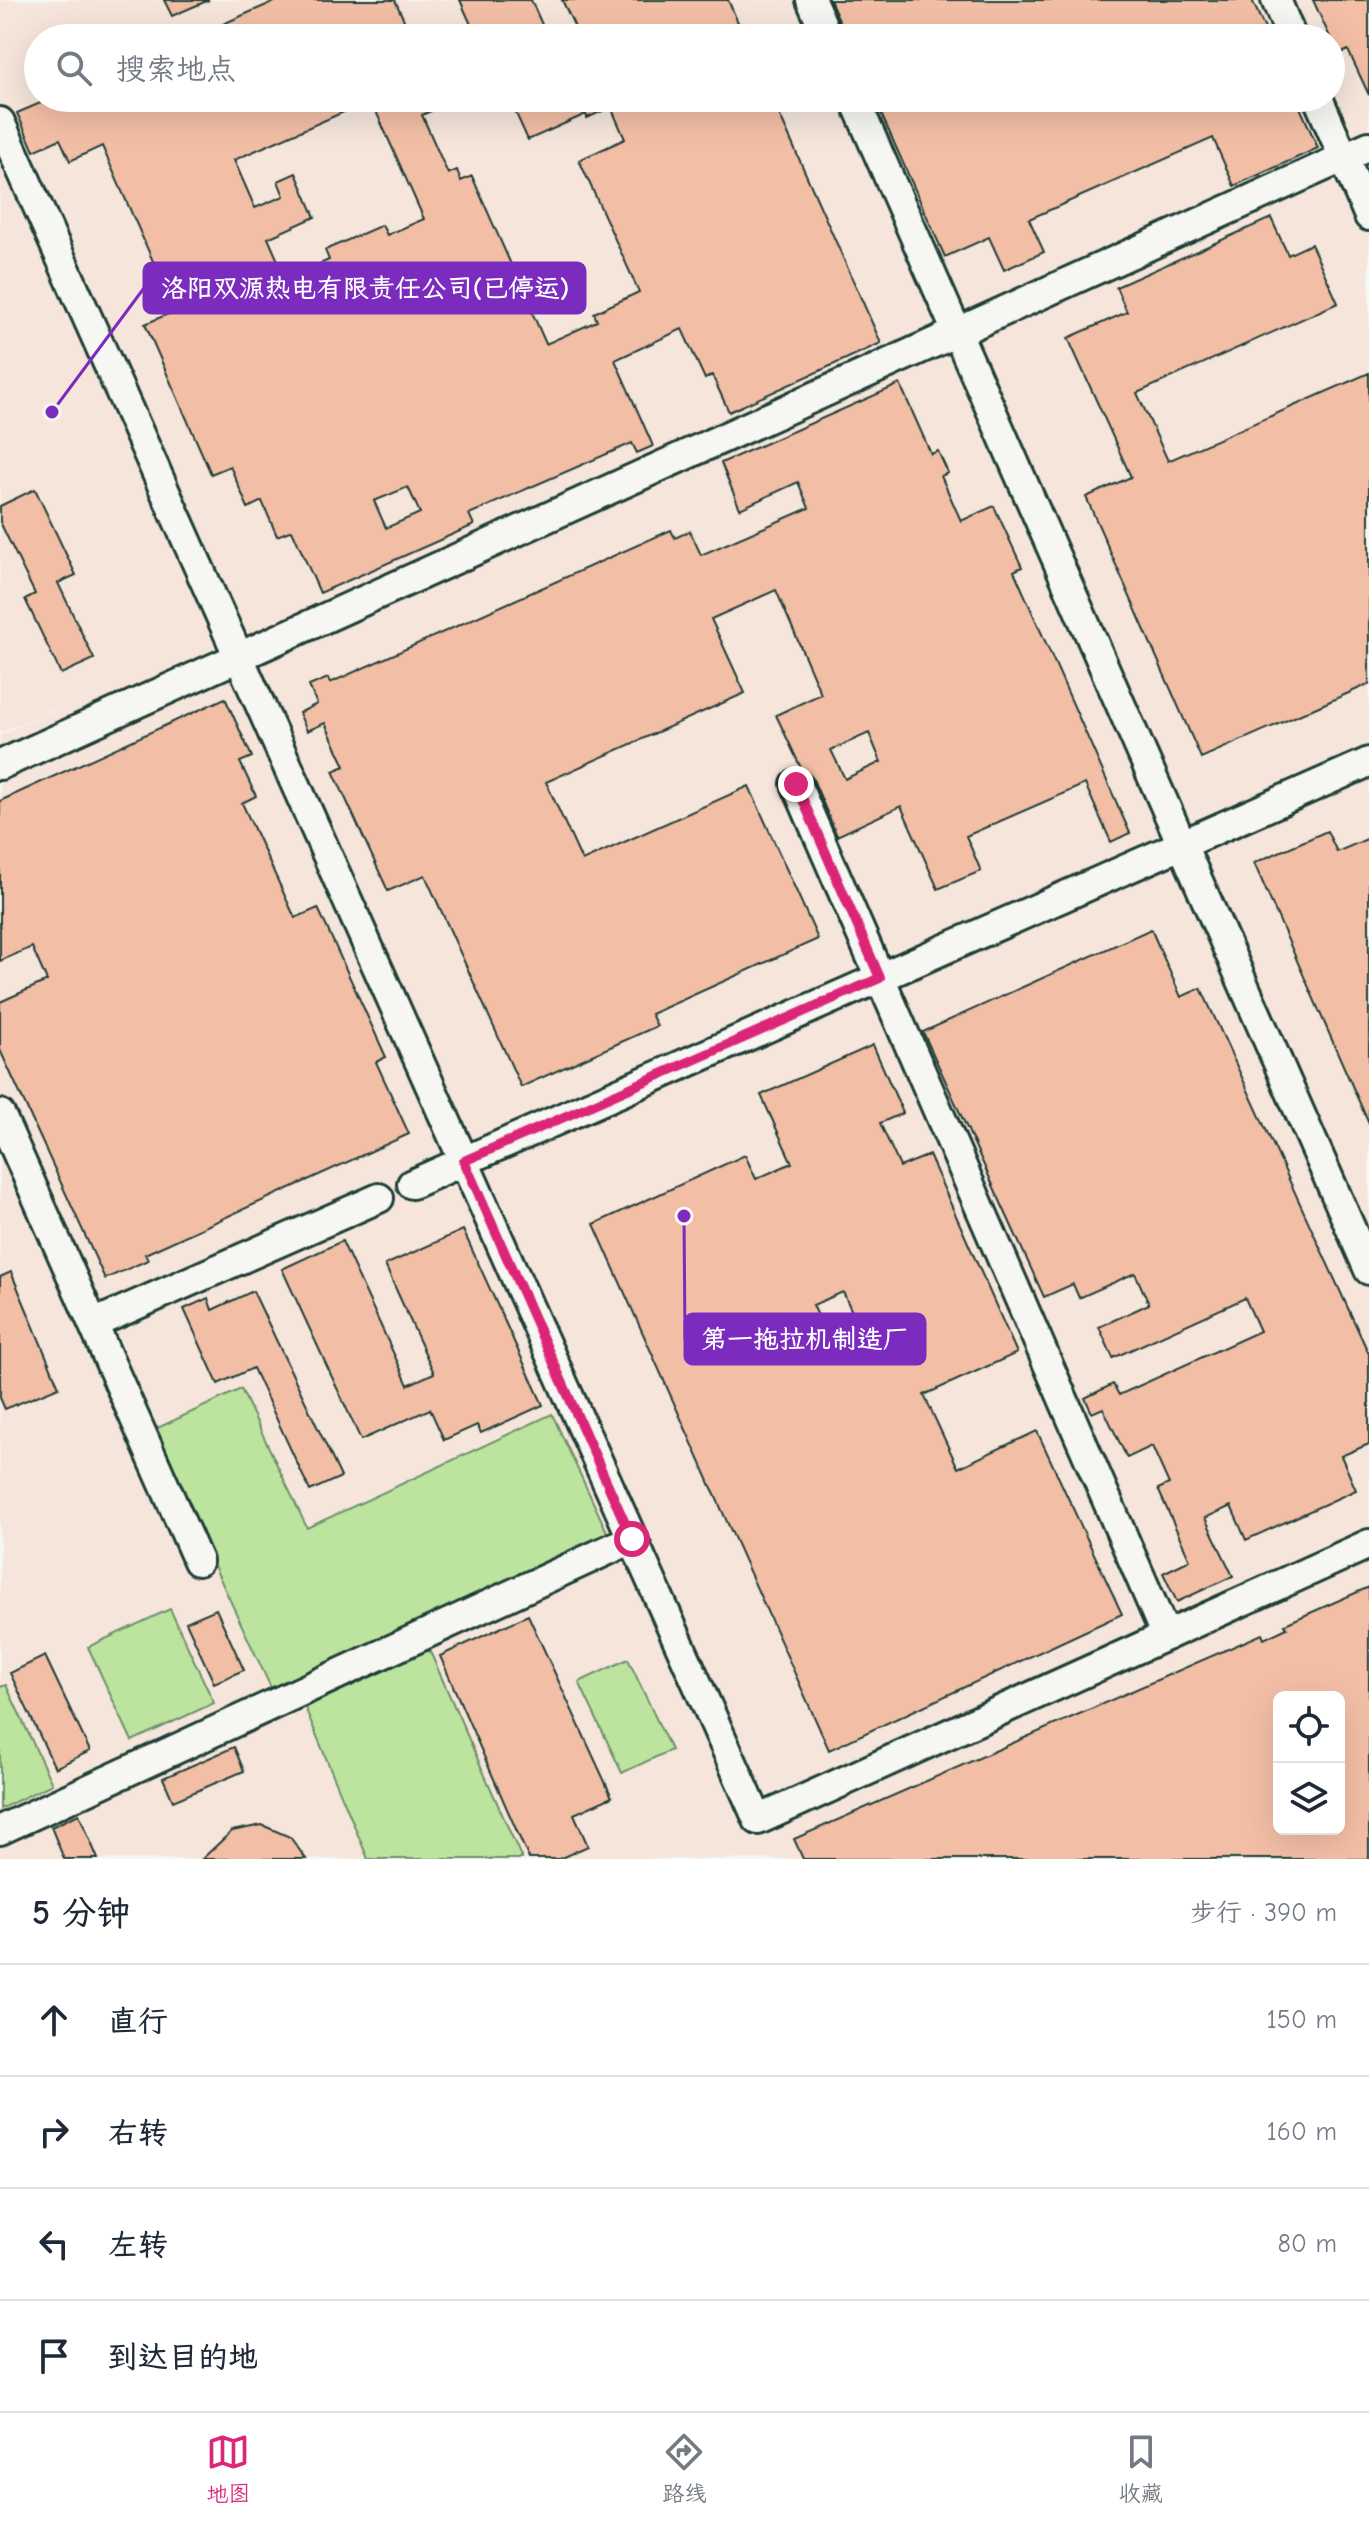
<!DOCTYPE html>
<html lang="zh">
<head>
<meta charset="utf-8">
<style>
  body { margin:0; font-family:"Comic Neue","LXGW WenKai TC",sans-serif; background:#f6f6f7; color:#1f2937 }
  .controls { position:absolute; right:24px; bottom:24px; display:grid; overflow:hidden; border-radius:12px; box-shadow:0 8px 32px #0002 }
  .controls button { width:72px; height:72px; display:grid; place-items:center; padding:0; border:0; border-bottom:2px solid #e0e1e3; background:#fff; color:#1f2937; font:40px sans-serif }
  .stop { position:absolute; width:24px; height:24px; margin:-18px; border:6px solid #db2777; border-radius:50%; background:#fff }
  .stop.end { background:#db2777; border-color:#fff; box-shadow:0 2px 8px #0008 }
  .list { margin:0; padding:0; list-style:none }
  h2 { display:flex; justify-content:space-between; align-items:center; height:104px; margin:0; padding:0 32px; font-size:34px }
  h2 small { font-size:26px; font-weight:400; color:#747a83 }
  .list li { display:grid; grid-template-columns:52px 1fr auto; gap:24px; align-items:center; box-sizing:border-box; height:112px; padding:0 32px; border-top:2px solid #e0e1e3 }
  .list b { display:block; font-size:30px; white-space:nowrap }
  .list em { font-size:26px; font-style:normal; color:#747a83 }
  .icon { flex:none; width:44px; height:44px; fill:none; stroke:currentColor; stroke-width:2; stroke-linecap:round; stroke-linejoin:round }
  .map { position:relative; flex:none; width:1369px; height:1859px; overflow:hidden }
  .search { position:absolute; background:#fff; box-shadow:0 8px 32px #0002; left:24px; right:24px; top:24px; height:88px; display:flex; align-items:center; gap:20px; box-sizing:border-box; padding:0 28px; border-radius:44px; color:#747a83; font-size:30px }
  .sheet { height:552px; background:#fff }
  nav { display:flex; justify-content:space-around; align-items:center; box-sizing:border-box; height:112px; border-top:2px solid #e0e1e3; background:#fff; font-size:22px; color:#747a83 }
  nav a { display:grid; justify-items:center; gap:4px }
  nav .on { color:#db2777 }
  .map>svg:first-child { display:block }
</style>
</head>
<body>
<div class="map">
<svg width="1369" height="1859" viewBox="0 0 1369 1859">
  <rect width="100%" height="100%" fill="#f6f6f2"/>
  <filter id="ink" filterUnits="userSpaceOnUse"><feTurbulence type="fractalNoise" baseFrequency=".0125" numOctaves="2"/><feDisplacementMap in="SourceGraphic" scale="16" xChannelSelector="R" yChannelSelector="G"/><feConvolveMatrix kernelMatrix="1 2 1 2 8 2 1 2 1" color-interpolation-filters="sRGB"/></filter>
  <g filter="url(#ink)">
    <!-- built -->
    <path fill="#f5e5db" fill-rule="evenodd" d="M 0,0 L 1369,0 L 1369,1859 L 0,1859 L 0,735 L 97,690 L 0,733 ZM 38,38 L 1331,38 L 1331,98 L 38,98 ZM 1279,1697 L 1339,1697 L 1339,1829 L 1279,1829 Z"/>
    <!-- green -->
    <path fill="#bce49f" stroke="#6e906a" stroke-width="2" d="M 241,1389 L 307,1528 L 552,1414 L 608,1534 L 272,1690 L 151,1431 Z
      M 170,1609 L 214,1703 L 132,1741 L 88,1647 Z
      M 428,1647 L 522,1859 L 368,1859 L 304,1705 Z
      M 628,1659 L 671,1750 L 622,1773 L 579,1682 Z
      M 6,1685 L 52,1784 L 0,1809 L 0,1687 Z"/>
    <!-- building -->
    <path fill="#f3bea6" stroke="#1f3d34" stroke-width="2" fill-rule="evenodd" d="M 164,0 L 209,0 L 172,16 Z
      M 278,0 L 395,0 L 412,38 L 191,38 Z
      M 460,0 L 531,0 L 548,38 L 477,38 Z
      M 562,0 L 728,0 L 745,38 L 580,38 Z
      M 830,0 L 1252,0 L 1269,38 L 847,38 Z
      M 1313,0 L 1369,0 L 1369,95 L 1348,50 L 1338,55 Z
      M 52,98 L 425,98 L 431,111 L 422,115 L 448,174 L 457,170 L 461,181 L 472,176 L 546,344 L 597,321 L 594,313 L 639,292 L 579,160 L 625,139 L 611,107 L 587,118 L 586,114 L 528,140 L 509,98 L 772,98 L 881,343 L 729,412 L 712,375 L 705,379 L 682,329 L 615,360 L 653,446 L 637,453 L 632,443 L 469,514 L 474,525 L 320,593 L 292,530 L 277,536 L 262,501 L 248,508 L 230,466 L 211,474 L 145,324 L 175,311 L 102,146 L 70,161 L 60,139 L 34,151 L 17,113 ZM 371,100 L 424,219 L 387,235 L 382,225 L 325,250 L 329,260 L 286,279 L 268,238 L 315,217 L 296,173 L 278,181 L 284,196 L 255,208 L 234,160 ZM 408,487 L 420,513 L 386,528 L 374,501 Z
      M 874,98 L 1296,98 L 1318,148 L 1234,186 L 1213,138 L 1029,219 L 1044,252 L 1004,270 L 989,237 L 945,257 Z
      M 1271,218 L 1288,255 L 1311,244 L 1338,303 L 1137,393 L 1168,461 L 1369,373 L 1369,684 L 1201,758 L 1086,497 L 1131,477 L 1068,338 L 1127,312 L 1116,287 Z
      M 900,384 L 931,454 L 938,451 L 948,473 L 941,476 L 961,521 L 994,506 L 1022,567 L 1014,571 L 1130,833 L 1111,842 L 1085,784 L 966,836 L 981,871 L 938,889 L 901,806 L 837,836 L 812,777 L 801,768 L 776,715 L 821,694 L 776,590 L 711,619 L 745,693 L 546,782 L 582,861 L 749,786 L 818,939 L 651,1014 L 657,1026 L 521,1087 L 425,875 L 388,891 L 333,771 L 345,766 L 325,723 L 307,731 L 299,713 L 317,704 L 309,686 L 328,678 L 330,683 L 671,530 L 675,538 L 690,531 L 701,555 L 809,508 L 798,482 L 740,509 L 721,463 ZM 869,733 L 881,762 L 845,779 L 831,750 Z
      M 35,489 L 76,575 L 58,583 L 94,659 L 61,674 L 25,599 L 35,594 L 0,522 L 0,506 Z
      M 225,698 L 252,757 L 240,762 L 256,796 L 242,803 L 295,918 L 318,908 L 386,1057 L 376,1062 L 409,1134 L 145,1254 L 148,1260 L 105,1279 L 0,1050 L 0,1002 L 47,981 L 32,947 L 0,961 L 0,801 Z
      M 1327,831 L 1337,852 L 1369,838 L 1369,1124 L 1254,863 Z
      M 1151,929 L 1181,997 L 1201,988 L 1369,1354 L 1369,1444 L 1341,1456 L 1356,1490 L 1246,1540 L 1231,1506 L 1205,1518 L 1233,1576 L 1177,1602 L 1163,1573 L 1190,1560 L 1158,1489 L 1169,1484 L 1152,1446 L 1127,1458 L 1103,1408 L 1092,1413 L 1085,1398 L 1113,1384 L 1119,1395 L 1260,1331 L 1245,1298 L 1113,1358 L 1099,1327 L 1149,1304 L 1135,1273 L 1079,1298 L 1073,1284 L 1044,1297 L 923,1032 Z
      M 873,1045 L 903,1113 L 880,1123 L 900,1167 L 929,1155 L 1017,1353 L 924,1395 L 958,1468 L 1037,1431 L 1122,1614 L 829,1750 L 594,1224 L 745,1155 L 756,1179 L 792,1163 L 761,1095 ZM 843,1292 L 857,1323 L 878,1313 L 891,1341 L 840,1364 L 813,1305 Z
      M 463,1230 L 543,1405 L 481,1433 L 477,1425 L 444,1440 L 430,1409 L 361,1440 L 282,1269 L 342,1241 L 408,1385 L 434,1373 L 385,1265 Z
      M 11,1272 L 59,1387 L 5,1409 L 0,1398 L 0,1277 Z
      M 253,1291 L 341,1477 L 310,1491 L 253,1368 L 218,1384 L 184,1309 L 208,1298 L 212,1310 Z
      M 1369,1587 L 1369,1859 L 803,1859 L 794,1839 L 1262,1634 L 1264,1639 L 1287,1628 L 1285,1624 ZM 1279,1697 L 1339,1697 L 1339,1829 L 1279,1829 Z
      M 216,1609 L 244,1670 L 214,1683 L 186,1622 Z
      M 528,1615 L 612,1797 L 574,1814 L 588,1846 L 559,1859 L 529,1859 L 440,1656 Z
      M 45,1656 L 90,1751 L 55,1768 L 10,1673 Z
      M 234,1747 L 244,1771 L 173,1801 L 163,1778 Z
      M 79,1814 L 98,1859 L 64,1859 L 51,1827 Z
      M 262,1825 L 290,1837 L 306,1859 L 202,1859 L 232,1831 Z"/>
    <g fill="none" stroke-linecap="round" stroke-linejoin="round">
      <defs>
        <path id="minor" d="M 811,0 L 828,38
          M 1276,0 L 1292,38
          M 854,98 L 1369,1270
          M 1318,98 L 1369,216
          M 0,122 L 758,1820 L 1369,1544
          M 0,765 L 1369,146
          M 796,784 L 1166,1636
          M 0,1114 L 198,1561
          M 412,1184 L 1369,762
          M 93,1324 L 379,1198
          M 0,1830 L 632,1539"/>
      </defs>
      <!-- minor casing -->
      <use href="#minor" stroke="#1f3d34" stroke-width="34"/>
      <!-- minor -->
      <use href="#minor" stroke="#f6f6f2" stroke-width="28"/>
    </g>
  </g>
  <g fill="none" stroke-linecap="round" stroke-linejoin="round" filter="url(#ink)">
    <!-- route -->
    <path stroke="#db2777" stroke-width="10" d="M 632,1539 L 464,1161 L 880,978 L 796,784"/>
  </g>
  <!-- callouts -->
  <path fill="none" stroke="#7b2cbf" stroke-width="3" d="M52 412L144 288M684 1216L685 1339"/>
  <g fill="#7b2cbf" stroke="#f6f6f2" stroke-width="3">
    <circle cx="52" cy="412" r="8"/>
    <circle cx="684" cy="1216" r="8"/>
  </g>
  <g fill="#7b2cbf" stroke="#7b2cbf" stroke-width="3">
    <rect x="144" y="263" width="441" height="50" rx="8"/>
    <rect x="685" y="1314" width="240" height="50" rx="8"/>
  </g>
  <g font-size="26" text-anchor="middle" font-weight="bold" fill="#fff">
    <text x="365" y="297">洛阳双源热电有限责任公司(已停运)</text>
    <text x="805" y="1348">第一拖拉机制造厂</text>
  </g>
</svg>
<div class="controls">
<button><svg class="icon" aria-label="locate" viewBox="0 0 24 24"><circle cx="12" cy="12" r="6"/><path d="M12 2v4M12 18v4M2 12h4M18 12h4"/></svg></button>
<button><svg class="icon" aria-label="layers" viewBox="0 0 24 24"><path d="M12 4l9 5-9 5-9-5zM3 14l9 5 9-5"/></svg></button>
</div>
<div class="stop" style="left:632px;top:1539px"></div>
<div class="stop end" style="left:796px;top:784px"></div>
<div class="search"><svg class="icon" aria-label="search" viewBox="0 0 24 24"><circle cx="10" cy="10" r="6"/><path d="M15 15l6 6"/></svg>搜索地点</div>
</div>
<section class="sheet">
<h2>5 分钟<small>步行 · 390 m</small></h2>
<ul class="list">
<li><svg class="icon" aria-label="ahead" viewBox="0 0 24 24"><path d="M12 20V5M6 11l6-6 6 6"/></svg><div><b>直行</b></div><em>150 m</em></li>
<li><svg class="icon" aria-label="right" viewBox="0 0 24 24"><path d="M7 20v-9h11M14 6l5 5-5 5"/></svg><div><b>右转</b></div><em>160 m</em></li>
<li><svg class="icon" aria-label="left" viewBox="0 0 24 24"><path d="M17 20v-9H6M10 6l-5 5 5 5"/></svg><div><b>左转</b></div><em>80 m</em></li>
<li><svg class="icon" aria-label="arrive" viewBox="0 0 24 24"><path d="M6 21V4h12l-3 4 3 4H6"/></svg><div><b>到达目的地</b></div></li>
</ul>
</section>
<nav>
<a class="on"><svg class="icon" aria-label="map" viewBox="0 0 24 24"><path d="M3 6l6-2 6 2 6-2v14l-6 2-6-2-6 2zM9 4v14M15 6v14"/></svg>地图</a>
<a><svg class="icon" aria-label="directions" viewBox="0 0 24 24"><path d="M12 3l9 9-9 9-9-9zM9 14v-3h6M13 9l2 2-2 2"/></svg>路线</a>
<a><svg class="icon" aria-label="saved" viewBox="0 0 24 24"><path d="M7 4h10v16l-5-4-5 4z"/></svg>收藏</a>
</nav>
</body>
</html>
